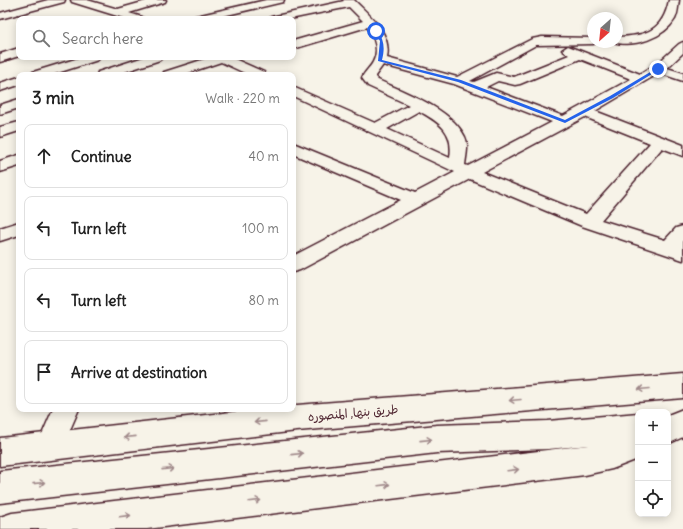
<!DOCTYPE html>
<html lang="en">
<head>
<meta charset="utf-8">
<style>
  body { margin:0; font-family:Delius,"Playpen Sans Arabic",sans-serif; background:#f6f6f6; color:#222 }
  .controls { position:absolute; right:12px; bottom:12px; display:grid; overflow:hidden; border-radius:8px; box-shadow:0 2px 10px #0003 }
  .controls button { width:36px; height:36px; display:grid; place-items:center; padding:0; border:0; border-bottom:1px solid #e0e0e0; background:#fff; color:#222; font:20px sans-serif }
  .compass { position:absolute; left:587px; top:12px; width:36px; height:36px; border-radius:50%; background:#fff; box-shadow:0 2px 10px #0003; rotate:207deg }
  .stop { position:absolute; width:12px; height:12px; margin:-9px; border:3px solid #2563eb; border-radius:50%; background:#fff }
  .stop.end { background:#2563eb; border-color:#fff; box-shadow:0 1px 4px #0008 }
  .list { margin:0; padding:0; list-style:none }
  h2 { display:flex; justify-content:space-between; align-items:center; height:52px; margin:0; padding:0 16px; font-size:17px }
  h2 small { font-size:13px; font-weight:400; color:#767676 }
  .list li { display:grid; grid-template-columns:26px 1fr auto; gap:12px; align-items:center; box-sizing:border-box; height:64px; margin:0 8px 8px; padding:0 8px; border:1px solid #e0e0e0; border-radius:8px }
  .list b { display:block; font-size:15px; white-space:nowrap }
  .list em { font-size:13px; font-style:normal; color:#767676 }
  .icon { flex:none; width:22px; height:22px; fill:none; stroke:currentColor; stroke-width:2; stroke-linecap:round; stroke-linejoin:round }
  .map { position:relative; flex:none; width:683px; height:529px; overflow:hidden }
  .search { position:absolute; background:#fff; box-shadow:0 2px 10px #0003; left:16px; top:16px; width:280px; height:44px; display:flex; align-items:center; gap:10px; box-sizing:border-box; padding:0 14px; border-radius:8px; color:#767676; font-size:15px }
  .panel { position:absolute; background:#fff; box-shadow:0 2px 10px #0003; left:16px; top:72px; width:280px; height:340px; border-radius:8px }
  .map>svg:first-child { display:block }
</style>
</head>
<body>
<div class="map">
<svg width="683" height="529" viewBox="0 0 683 529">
  <rect width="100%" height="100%" fill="#f7f3e8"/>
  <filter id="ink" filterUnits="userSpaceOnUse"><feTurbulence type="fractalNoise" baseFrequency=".025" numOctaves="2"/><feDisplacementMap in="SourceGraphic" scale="8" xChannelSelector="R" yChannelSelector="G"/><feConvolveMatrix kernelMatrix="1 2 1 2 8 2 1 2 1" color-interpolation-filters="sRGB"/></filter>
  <g filter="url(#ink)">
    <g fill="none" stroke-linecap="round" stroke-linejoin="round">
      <defs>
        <path id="minor" d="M 48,0 L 65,0 L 64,2 L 0,19 L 0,13 Z
          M 71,0 L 87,0 L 118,9 L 150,0 L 166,0 L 165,2 L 129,13 L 142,17 L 143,19 L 127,19 L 72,2 Z
          M 266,0 L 284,0 L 283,2 L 210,19 L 191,19 L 192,17 Z
          M 343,0 L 354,0 C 370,16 392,33 387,58 L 457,77 L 532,39 L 542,37 L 593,38 L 593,42 L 598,42 L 593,44 L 536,45 L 470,81 L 474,82 L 496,73 L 514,77 L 569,55 L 562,50 L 568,46 L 640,74 L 658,63 L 679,44 L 683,42 L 683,53 L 667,68 L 683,73 L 683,81 L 659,73 L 595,111 L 683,145 L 683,156 L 662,148 L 601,220 L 665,240 L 676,228 L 683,226 L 683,260 L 582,226 L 470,179 L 300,270 L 293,272 L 293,256 L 401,200 L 293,154 L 293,143 L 415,193 L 455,172 L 293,96 L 293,87 L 375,123 L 409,105 L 368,86 L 362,78 C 364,72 370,68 373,62 C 379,51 375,38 367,27 L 293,49 L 293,41 L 363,21 L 349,7 L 290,19 L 270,19 L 271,17 L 344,1 ZM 580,59 L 631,79 L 563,116 L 486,87 L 498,81 L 515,85 L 520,84 ZM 383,65 L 454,84 L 552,122 L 468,166 L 465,165 C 466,156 469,145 465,137 C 452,109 404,92 378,80 L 375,77 L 375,76 ZM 419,111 C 440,123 454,131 450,158 L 387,129 ZM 585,117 L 650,143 L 586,214 L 482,172 Z
          M 669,0 L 679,0 C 678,6 678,13 675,19 C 664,38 634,48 613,42 L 617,42 L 617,37 C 646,36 663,31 669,0 Z
          M 19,48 L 19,56 L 0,62 L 0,54 Z
          M 82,57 L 100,57 L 98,60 L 51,75 L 32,75 L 33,72 Z
          M 144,57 L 162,57 L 160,60 L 115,75 L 97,75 L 98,72 Z
          M 211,57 L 230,57 L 264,72 L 265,75 L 249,75 L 221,62 L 182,75 L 163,75 L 164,72 Z
          M 19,77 L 19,85 L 0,91 L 0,83 Z
          M 19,99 L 19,108 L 0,114 L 0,105 Z
          M 19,122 L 19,131 L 0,137 L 0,127 Z
          M 19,155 L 19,166 L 0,172 L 0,161 Z
          M 19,222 L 19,235 L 0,241 L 0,228 Z
          M 53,409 L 79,409 L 59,455 L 50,459 L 41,455 L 37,446 Z"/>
        <path id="trunk" d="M 683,374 L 683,398 L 297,431 L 0,466 L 0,438 L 259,409 L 293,409 L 293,405 L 297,405 Z
          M 683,409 L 683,437 L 668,444 L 668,415 Z
          M 638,413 L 638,459 L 612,469 L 585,475 L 147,529 L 0,529 L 0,517 L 12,513 L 589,445 L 548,449 L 437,453 L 0,503 L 0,471 L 437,425 L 548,421 Z"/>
      </defs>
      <!-- minor casing -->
      <use href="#minor" stroke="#4a1f2b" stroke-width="3"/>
      <!-- trunk casing -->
      <use href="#trunk" stroke="#4a1f2b" stroke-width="3"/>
      <!-- minor -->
      <use href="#minor" fill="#f7f3e8" fill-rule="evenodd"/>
      <!-- trunk -->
      <use href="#trunk" fill="#f7f3e8" fill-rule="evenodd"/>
    </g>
    <!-- one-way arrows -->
    <defs><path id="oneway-shaft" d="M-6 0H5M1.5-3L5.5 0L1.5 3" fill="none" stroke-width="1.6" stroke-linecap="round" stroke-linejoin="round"/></defs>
    <g stroke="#a0898a">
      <use href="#oneway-shaft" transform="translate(644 389) rotate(175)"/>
      <use href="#oneway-shaft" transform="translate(515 400) rotate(175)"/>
      <use href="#oneway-shaft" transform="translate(260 422) rotate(174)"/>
      <use href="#oneway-shaft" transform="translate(130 437) rotate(174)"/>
      <use href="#oneway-shaft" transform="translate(426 440) rotate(-6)"/>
      <use href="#oneway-shaft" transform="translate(297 454) rotate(-6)"/>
      <use href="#oneway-shaft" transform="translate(168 469) rotate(-6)"/>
      <use href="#oneway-shaft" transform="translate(513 470) rotate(-7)"/>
      <use href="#oneway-shaft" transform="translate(39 483) rotate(-6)"/>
      <use href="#oneway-shaft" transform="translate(384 485) rotate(-7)"/>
      <use href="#oneway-shaft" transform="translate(255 501) rotate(-7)"/>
      <use href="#oneway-shaft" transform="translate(125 516) rotate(-7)"/>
    </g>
  </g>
  <!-- route -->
  <path fill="#2563eb" d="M 378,30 C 384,41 385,48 382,60 L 461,80 L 565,120 L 610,96 L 657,68 L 660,69 L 613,98 L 565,123 L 458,82 L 378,61 L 380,41 L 374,31 Z"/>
  <g text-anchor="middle" stroke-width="3" stroke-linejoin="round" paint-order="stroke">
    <!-- near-street labels -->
    <g font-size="12" fill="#4a1f2b" stroke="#f7f3e8">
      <text transform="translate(353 413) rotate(-5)" y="4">طريق بنها, المنصوره</text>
    </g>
  </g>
</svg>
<div class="controls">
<button>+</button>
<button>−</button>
<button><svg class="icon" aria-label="locate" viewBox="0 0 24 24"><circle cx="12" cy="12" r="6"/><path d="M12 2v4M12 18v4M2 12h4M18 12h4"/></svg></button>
</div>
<svg class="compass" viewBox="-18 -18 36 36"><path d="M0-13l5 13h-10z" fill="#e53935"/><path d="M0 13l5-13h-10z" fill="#767676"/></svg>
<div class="stop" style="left:376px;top:31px"></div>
<div class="stop end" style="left:658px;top:69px"></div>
<div class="search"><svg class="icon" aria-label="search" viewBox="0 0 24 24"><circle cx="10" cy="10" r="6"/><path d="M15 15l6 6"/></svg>Search here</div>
<section class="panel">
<h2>3 min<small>Walk · 220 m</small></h2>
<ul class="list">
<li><svg class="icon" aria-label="ahead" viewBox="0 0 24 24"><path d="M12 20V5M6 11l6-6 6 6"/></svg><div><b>Continue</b></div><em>40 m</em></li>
<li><svg class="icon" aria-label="left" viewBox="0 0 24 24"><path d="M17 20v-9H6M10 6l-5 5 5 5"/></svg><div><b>Turn left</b></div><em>100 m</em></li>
<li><svg class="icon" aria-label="left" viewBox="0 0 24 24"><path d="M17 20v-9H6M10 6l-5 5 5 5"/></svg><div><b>Turn left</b></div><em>80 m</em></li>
<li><svg class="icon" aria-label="arrive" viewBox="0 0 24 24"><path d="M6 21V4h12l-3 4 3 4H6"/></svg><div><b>Arrive at destination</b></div></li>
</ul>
</section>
</div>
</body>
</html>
